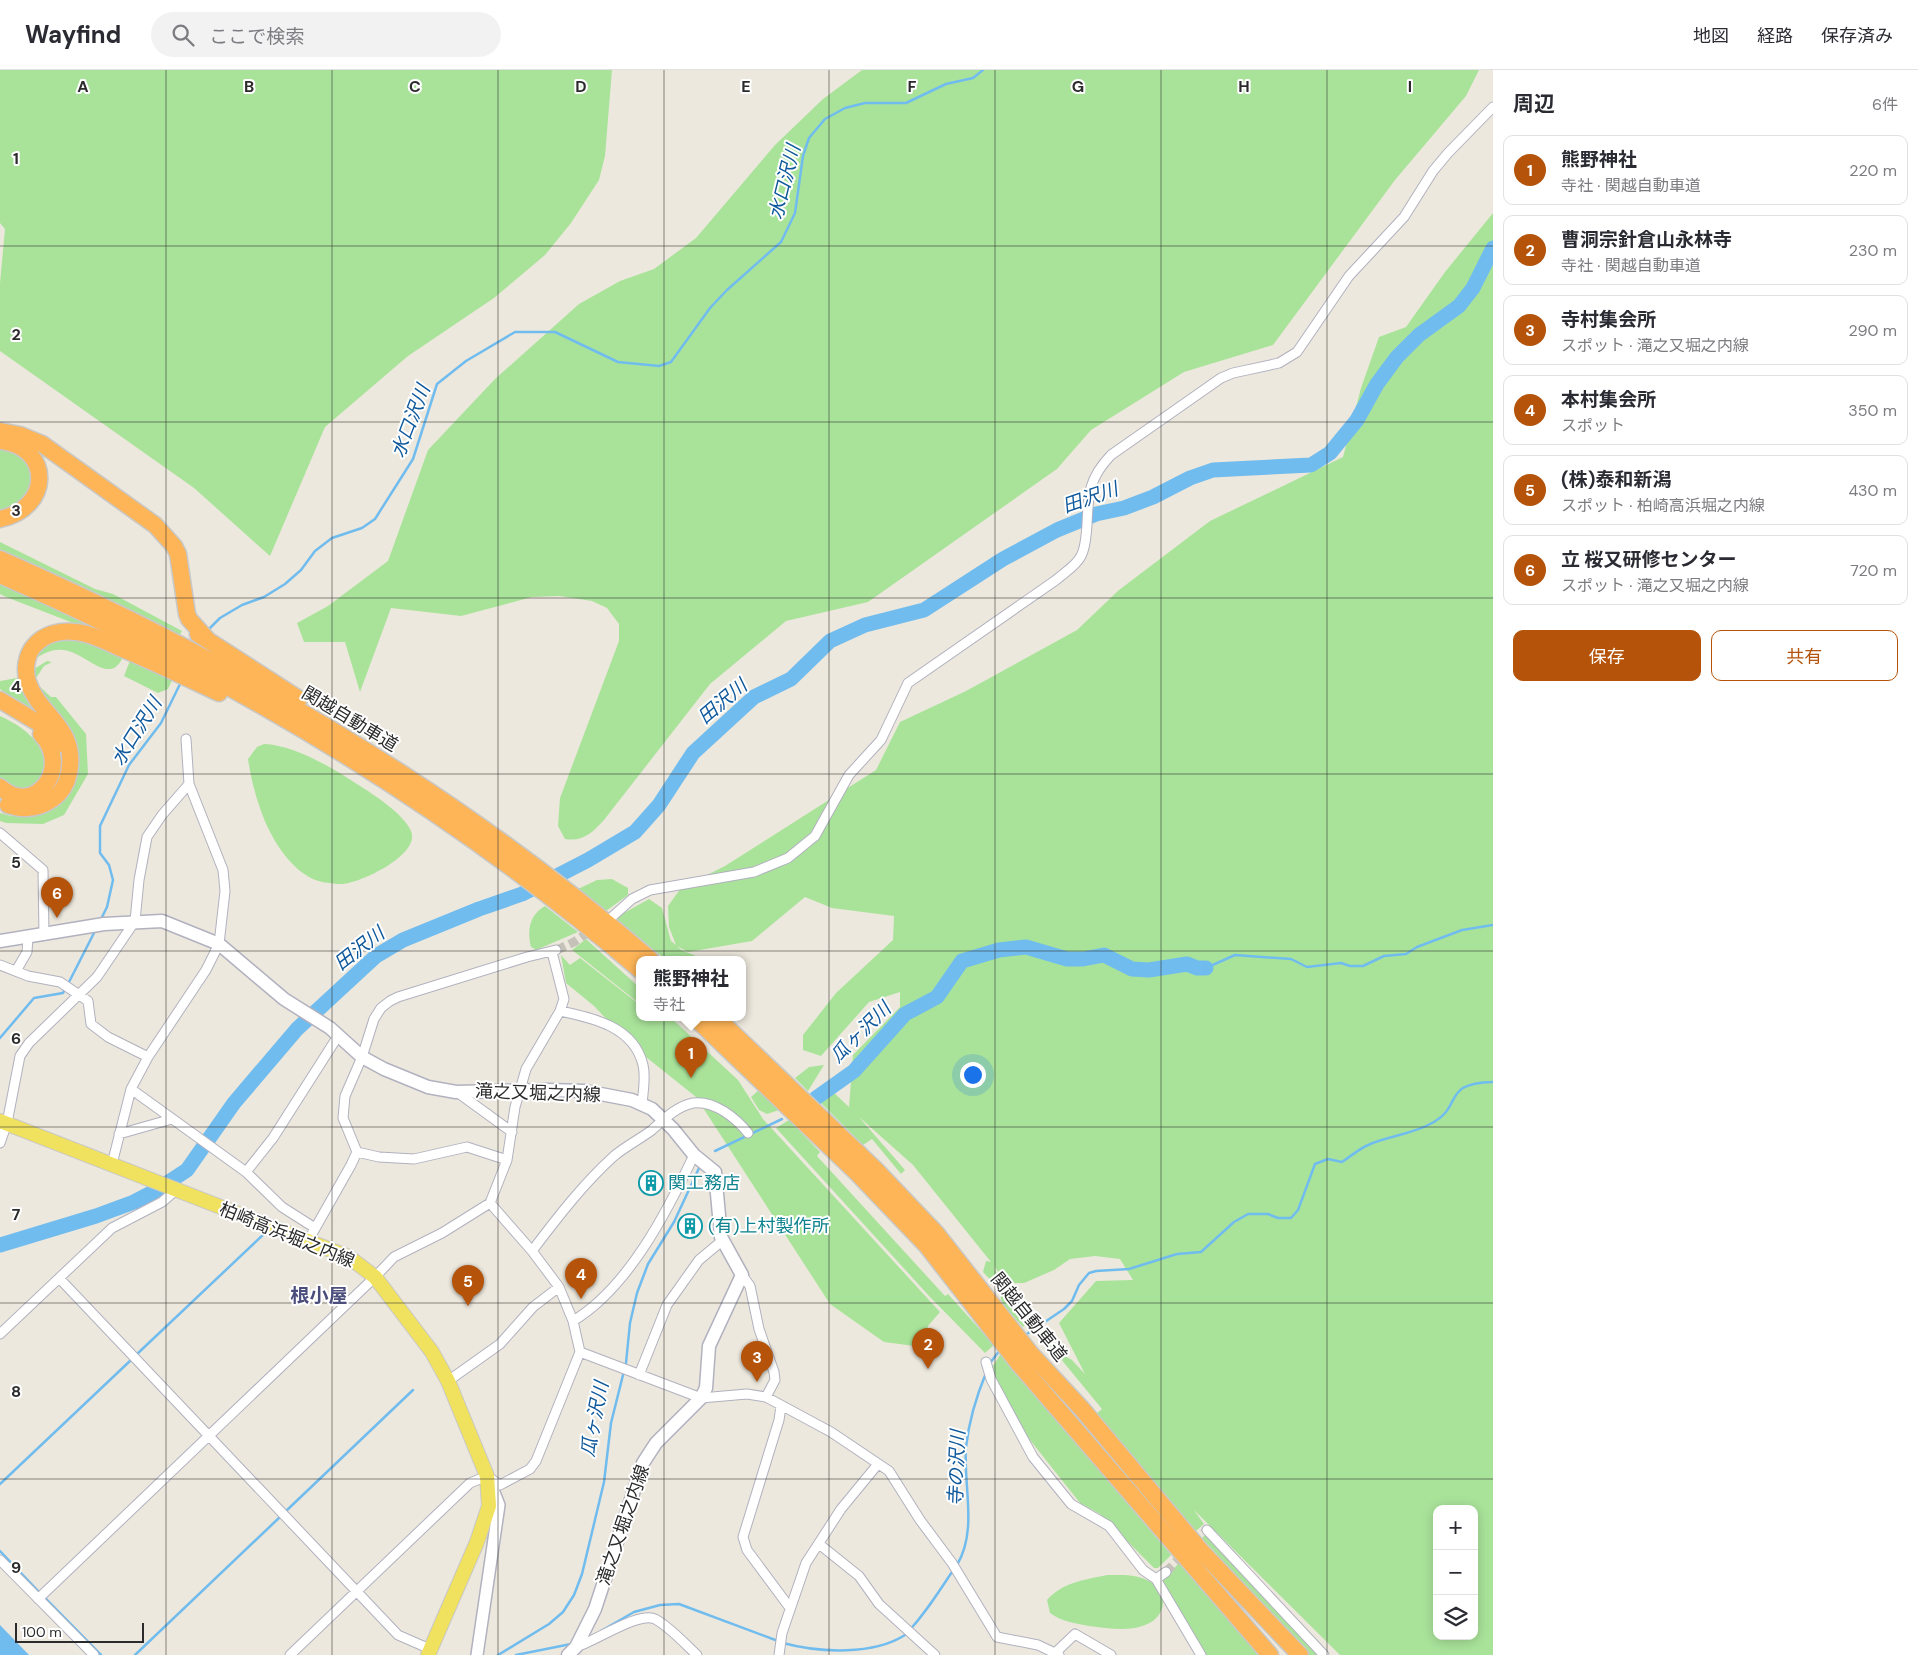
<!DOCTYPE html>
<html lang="ja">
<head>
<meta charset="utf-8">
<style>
  body { margin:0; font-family:"DM Sans","Noto Sans JP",sans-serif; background:#f2f2f3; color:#2b2b33 }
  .controls { position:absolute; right:15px; bottom:15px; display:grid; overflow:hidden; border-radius:10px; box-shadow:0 2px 12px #0003 }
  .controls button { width:45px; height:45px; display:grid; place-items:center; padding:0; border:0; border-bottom:1px solid #e1e1e2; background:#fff; color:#2b2b33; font:25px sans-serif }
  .scale { position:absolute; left:15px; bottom:12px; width:129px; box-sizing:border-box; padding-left:5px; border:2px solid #2b2b2b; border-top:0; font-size:14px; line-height:18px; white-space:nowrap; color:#2b2b2b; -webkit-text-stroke:4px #fff; paint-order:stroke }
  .you { position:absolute; left:972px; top:1004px; width:18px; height:18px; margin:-12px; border:4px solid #fff; border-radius:50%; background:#1a73e8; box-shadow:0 0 0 8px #1a73e833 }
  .badge { display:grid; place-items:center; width:32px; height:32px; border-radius:50%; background:#b45309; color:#fff; font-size:16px; font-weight:700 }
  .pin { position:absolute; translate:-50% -41px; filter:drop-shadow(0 1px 2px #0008) }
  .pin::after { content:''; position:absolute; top:26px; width:18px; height:15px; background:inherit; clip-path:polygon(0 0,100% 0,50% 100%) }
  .popup { position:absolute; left:636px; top:886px; width:110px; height:65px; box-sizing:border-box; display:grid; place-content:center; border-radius:10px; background:#fff; filter:drop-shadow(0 1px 4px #0005); font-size:16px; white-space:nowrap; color:#7c7c81 }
  .popup b { font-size:19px; color:#2b2b33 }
  .popup::after { content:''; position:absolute; left:50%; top:100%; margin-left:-10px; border:10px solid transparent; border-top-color:#fff }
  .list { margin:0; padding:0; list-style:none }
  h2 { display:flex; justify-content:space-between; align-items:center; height:65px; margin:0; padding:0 20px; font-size:21px }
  h2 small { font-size:16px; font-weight:400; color:#7c7c81 }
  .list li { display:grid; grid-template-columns:32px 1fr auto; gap:15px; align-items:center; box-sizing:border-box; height:70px; margin:0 10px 10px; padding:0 10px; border:1px solid #e1e1e2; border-radius:10px }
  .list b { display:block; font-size:19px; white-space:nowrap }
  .list p { margin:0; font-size:16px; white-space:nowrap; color:#7c7c81 }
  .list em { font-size:16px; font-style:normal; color:#7c7c81 }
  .actions { display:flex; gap:10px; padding:15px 20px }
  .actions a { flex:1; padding:11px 0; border:1px solid #b45309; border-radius:10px; text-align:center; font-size:18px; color:#b45309 }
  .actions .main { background:#b45309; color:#fff }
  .icon { flex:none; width:28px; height:28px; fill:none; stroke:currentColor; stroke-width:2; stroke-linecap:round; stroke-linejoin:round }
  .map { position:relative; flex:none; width:1493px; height:1585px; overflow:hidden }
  header { display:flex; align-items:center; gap:30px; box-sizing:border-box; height:70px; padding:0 25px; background:#fff; border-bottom:1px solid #e1e1e2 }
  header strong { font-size:24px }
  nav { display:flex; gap:28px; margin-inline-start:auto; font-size:18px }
  .search { width:350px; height:45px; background:#f2f2f3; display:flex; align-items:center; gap:12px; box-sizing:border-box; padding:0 18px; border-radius:28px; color:#7c7c81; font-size:19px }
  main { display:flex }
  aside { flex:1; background:#fff }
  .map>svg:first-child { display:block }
</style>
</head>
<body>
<header>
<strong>Wayfind</strong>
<div class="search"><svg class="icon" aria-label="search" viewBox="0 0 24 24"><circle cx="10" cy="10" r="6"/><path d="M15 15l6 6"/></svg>ここで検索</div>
<nav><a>地図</a><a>経路</a><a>保存済み</a></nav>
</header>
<main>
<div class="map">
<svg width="1493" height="1585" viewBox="0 0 1493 1585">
  <rect width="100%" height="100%" fill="#ede8dd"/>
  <!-- green -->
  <path fill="#a9e39a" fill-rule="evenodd" d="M 0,0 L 612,0 L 605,86 L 599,110 L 571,153 L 545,185 L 494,228 L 408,286 L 325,357 L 270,486 L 194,418 L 0,281 L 0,213 L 5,159 L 0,153 Z
    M 862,0 L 1479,0 L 1466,26 L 1395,110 L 1273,275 L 1184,302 L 1091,360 L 1057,399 L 868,532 L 786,551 L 710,614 L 604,750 C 592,763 583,772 565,769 L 558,756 L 560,728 L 619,571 L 619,554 L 607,538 L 592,531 L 560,526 L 532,527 L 461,546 L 391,538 L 360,622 L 345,572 L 304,572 L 297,553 L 328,536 L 388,491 L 428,380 L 495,309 L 579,234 L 620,211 L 654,199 L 696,168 L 775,75 L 823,29 Z
    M 1493,143 L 1493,1585 L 1340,1585 L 1194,1440 L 1204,1454 L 1196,1461 L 1096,1344 L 1102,1339 L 1037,1260 L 1044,1255 L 1061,1284 L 1072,1290 L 1085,1304 L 1059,1253 L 1096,1211 L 1133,1210 L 1120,1189 L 1095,1186 L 1070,1189 L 1054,1200 L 1024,1213 L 1006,1213 L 994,1196 L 1008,1233 L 1018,1244 L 1034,1247 L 1023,1257 L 1002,1234 L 999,1219 L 983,1202 L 986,1191 L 991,1192 L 913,1095 L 859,1047 L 905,1100 L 901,1104 L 872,1069 L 863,1075 L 819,1031 L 832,1021 L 849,1037 L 853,985 L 900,937 L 900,922 L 869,932 L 821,986 L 803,980 L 803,965 L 836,923 L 893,870 L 894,846 L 832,838 L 805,827 L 752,871 L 688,882 L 677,876 C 684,884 693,882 700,889 L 665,889 L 615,848 L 649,829 L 662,838 L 671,871 L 676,875 L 669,857 L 668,836 L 681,818 L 725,796 L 876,700 L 900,652 L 966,621 L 1077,560 L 1119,520 L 1210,451 L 1343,387 L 1361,318 L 1379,267 L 1406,257 L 1445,202 ZM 1437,1439 L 1474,1439 L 1474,1566 L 1437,1566 Z
    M 0,378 L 22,386 L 31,398 L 31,416 L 22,432 L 0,442 Z
    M 0,472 L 95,519 L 113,524 L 182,561 L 178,568 L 0,481 Z
    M 0,514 L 113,565 L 112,568 L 6,527 L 0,524 Z
    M 80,568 L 124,585 C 110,619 86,581 62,580 C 52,579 42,584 34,590 C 39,568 62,569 80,568 Z
    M 131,588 L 174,606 L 168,619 L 158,623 L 124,606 Z
    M 47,591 L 52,592 L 44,596 L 36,608 L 37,614 L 51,627 L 56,627 L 86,664 L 88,704 L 64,745 L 43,754 L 6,753 L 0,751 L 0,743 L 11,746 L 30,746 L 74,710 L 34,610 L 34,599 Z
    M 17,608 L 19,615 L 24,618 L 46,650 L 0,619 L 0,611 Z
    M 0,646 C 83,683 29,746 0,708 Z
    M 264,674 C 294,675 333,698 357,714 C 373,724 404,744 411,761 C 421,785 360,813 342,814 C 332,814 317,812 309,807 C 271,784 254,729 248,689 L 257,677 Z
    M 612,809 L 628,818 L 628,825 L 606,841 L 578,819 L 597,810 Z
    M 545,836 L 578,862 L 536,880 L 531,877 C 527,861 529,845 545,836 Z
    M 586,869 L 640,918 L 640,934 L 572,880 Z
    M 561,885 L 570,895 L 580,888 L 640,935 L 640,947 L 670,947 L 738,1010 L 763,1049 L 940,1242 L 928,1256 L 922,1277 L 884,1272 L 830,1234 L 696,1027 L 631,975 L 594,936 L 566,913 Z
    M 824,995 L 808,1021 L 795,1008 L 809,997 Z
    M 759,1020 L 779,1040 L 767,1044 L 759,1040 L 751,1027 Z
    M 789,1050 L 820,1082 L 817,1086 L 945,1226 L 948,1224 L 994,1275 L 985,1283 L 930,1227 L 776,1058 Z
    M 1001,1283 L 1171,1485 L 1158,1498 L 1154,1498 L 1100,1444 L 1080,1433 L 1030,1370 L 1007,1336 L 992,1298 Z
    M 1207,1463 L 1251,1510 L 1260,1524 L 1320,1585 L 1309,1585 L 1202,1468 Z
    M 1179,1493 L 1251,1576 L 1259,1585 L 1206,1585 L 1162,1511 Z
    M 1107,1505 C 1118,1505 1131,1504 1142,1508 C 1171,1517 1170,1550 1139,1557 C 1124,1561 1105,1558 1089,1556 C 1075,1553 1062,1552 1050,1543 L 1047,1530 C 1063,1512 1084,1510 1107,1505 Z"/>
  <!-- water -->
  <path fill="#71bcee" d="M 0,1555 L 29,1585 L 0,1585 Z"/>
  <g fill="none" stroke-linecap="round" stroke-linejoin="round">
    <!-- stream -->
    <path stroke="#71bcee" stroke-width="2.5" d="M 207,561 L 220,548 L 242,535 L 264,527 L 285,514 L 301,500 L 315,481 L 332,468 L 362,458 L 375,449 L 413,389 L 437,314 L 466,291 L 515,262 L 555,262 L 618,292 L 659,296 L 671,292 L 710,238 L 727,220 L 781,172 L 795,143 L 803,86 L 809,68 L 825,49 L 845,38 L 865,33 L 906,33 L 946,14 L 973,8 L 983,0
      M 100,851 L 107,837 L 113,810 L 109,795 L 100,783 L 100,756 L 129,695 L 161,653 L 181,612
      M 1206,898 L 1235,885 L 1291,889 L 1307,897 L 1341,893 L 1350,896 L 1363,896 L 1384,886 L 1406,884 L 1417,877 L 1462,860 L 1493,855
      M 68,914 L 95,861
      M 0,968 L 34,928 L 63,923 L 65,918
      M 715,1081 L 782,1049
      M 1024,1266 L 1064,1239 L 1072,1231 L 1079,1215 L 1089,1203 L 1096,1201 L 1129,1199 L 1177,1184 L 1201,1182 L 1234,1152 L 1248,1144 L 1268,1144 L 1278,1148 L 1291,1148 L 1298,1140 L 1315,1094 L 1328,1089 L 1342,1092 C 1351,1086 1359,1079 1368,1075 C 1390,1065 1412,1065 1434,1052 C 1463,1035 1442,1013 1493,1012
      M 136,1285 L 265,1163
      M 990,1293 L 1000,1280
      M 0,1414 L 131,1290
      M 286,1441 L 413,1320
      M 0,1481 L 40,1523
      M 957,1495 C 978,1460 963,1415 966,1377 C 969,1351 976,1327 986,1303
      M 44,1527 L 101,1585
      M 601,1561 L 634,1542 L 660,1535 L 679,1534 L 778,1571
      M 783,1573 C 820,1583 874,1585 905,1565 C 924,1546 939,1521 954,1499
      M 135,1585 L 281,1446
      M 498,1585 L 549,1554 L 563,1542 L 574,1525 L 582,1504 L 604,1412 L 611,1353 L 626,1293 L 630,1253 L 637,1223 L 648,1194 L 674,1152 L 700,1096
      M 516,1585 L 571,1574"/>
    <!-- river -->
    <path stroke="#71bcee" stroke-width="15" d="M 816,1028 L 854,1001 L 905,944 L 937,927 L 962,891 L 999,880 L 1026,877 L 1067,889 L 1083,889 L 1104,885 L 1132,899 L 1149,900 L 1187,894 L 1197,898 L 1206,898
      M 0,1175 L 96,1146 L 134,1132 L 155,1121 L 187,1100 L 234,1033 L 297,959 L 376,886 L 403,870 L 479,839 L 522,824 L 588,790 L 635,762 L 659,735 L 693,683 L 754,627 L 791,609 L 830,571 L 865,555 L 924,540 L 1003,489 L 1057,460 L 1096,444 L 1124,438 L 1153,427 L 1190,408 L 1213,400 L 1311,395 L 1330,383 L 1357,350 L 1377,314 L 1397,287 L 1419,265 L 1459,236 L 1473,218 L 1493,178"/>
    <!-- minor-tunnel -->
    <path stroke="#c6c2b9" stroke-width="9" stroke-dasharray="9 4.5" stroke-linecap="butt" d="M 557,880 L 574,872 L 593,859
      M 1166,1502 L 1207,1460"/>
    <defs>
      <path id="minor" d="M 0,763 L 43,800 L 44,865
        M 613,846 L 632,829 L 650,820 L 754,802 L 788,788 L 815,766 L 849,705 L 881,670 L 908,613 L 1056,510 C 1065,502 1076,496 1081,486 C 1086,477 1086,465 1087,455 C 1088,424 1089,408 1111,385 L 1221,308 L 1233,303 L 1279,293 L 1297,282 L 1349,206 L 1404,147 L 1433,101 L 1448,83 L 1493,37
        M 0,895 L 28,906 L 60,912 L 88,931 L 91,954 L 108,967 L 148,987
        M 16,901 L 27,882 L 28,867
        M 560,941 C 594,948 634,957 643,995 C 646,1007 643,1022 642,1034
        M 131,1019 L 246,1102 L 282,1137 L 315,1158
        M 457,1022 L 512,1062
        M 119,1064 L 172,1049
        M 0,1073 L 7,1053 L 20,986 L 29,973 L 97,907 L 135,851 L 139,810 L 147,767 L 162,745 L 189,714
        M 357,1082 L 379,1087 L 414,1089 L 467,1077 L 507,1090
        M 112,1094 L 131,1019 L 148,987 L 206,900 L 219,874 L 225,821 L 223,800 L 189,714 L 186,669
        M 246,1102 L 273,1068 L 338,966
        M 308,1171 L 351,1095 L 357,1082 L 343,1048 L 345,1026 L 362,987 L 374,949 L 381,938 L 390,931 L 398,927 L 527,887 L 556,880
        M 532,1181 C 557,1148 583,1114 614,1086 C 626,1076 640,1069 652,1060 C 663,1050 677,1036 693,1033 C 714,1030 736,1048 748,1063
        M 742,1205 L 750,1216 L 759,1259 L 774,1302 L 775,1310 L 766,1327
        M 59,1208 L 398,1565 L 430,1579
        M 573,1251 C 628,1218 667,1142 694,1085
        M 0,1264 L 112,1158 L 162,1132 L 176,1120
        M 580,1282 L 701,1328 L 747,1324 L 766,1327 L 831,1362 L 889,1401 L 920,1450 L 952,1493 L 997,1567 L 1038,1575 L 1059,1585
        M 986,1292 L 991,1309 L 1033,1387 L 1071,1434 L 1109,1456 L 1143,1500 L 1156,1509 L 1201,1585
        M 639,1305 L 667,1235 L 699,1190 L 723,1170
        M 448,1311 L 500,1274 L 533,1237 L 559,1217
        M 781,1336 L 779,1350 L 743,1467 L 747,1480 L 790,1538
        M 1207,1460 L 1324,1585
        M 819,1474 L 859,1506 L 879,1534 L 935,1585
        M 0,1490 L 94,1585
        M 1156,1509 L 1166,1502
        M 38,1529 L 375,1207 L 394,1187 L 442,1163 L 490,1133 L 507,1090 L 515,1037 L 526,999 L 560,941 L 564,929 L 552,882
        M 576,1577 C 594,1572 639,1541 655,1549 C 670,1557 685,1574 697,1585
        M 290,1585 L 470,1413 L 487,1406 L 500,1415 L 530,1399 L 536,1391 L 580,1282 L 573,1251 L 559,1217 L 532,1181 L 490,1133
        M 779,1585 L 782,1563 L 806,1493 L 841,1439 L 878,1394
        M 1053,1585 L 1075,1564 L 1111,1585"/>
      <path id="tertiary" d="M 477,1585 L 499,1435 L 490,1412"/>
      <path id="secondary" d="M 0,871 L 104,854 L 162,851 L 219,874 L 284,929 L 330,958 L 362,987 L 384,999 L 428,1017 L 456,1022 L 547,1020 L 585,1021 L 632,1030 L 652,1039 L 673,1059 L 694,1085 L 715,1102 L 721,1167 L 742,1205 L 709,1276 L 706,1318 L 701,1328 L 656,1373 L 643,1393 L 595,1539 L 576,1577 L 568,1585"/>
      <path id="primary" d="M 0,1051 L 349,1187 L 375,1207 L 432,1282 L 448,1311 L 487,1406 L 489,1436 L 477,1472 L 428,1585"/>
      <path id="motorway" d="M 0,361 L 20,365 L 42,374 L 155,455 L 174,476 L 178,484 L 187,544 L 189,549 L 207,569
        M 0,449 C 52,438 52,378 2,371
        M 0,489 C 233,591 458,723 650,889
        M 0,505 C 231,606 448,736 640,900
        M 198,564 L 299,629
        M 0,630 L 45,657 L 59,674
        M 0,717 C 34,748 73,698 41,664
        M 8,735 C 25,741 39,739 54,728 C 62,722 67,713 69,703 C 78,657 39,646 28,612 C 24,601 26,585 34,576 C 44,564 60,560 75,562 C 90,563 105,571 118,577 C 152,591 185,607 219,623
        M 694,947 L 857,1103 L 927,1176 L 1019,1294 L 1270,1585
        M 716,947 L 876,1100 L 936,1163 L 1031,1284 L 1082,1339 L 1201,1481 L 1300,1585"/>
    </defs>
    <!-- minor casing -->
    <use href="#minor" stroke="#b1b1bf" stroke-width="11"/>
    <!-- tertiary casing -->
    <use href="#tertiary" stroke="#b1b1bf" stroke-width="14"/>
    <!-- secondary casing -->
    <use href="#secondary" stroke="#b1b1bf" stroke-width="15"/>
    <!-- primary casing -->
    <use href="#primary" stroke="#c8c8c8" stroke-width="16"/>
    <!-- motorway casing -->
    <use href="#motorway" stroke="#c8c8c8" stroke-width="19"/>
    <!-- minor -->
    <use href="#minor" stroke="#fff" stroke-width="9"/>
    <!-- tertiary -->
    <use href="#tertiary" stroke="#fff" stroke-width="11"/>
    <!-- secondary -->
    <use href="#secondary" stroke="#fff" stroke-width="12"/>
    <!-- primary -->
    <use href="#primary" stroke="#f0e15f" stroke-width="14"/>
    <!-- motorway -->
    <use href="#motorway" stroke="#feb557" stroke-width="16"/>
  </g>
  <!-- grid -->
  <path fill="none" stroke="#2b2b2b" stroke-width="1" stroke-opacity="0.55" d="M 166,0 L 166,1585M 332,0 L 332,1585M 498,0 L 498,1585M 664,0 L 664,1585M 829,0 L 829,1585M 995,0 L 995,1585M 1161,0 L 1161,1585M 1327,0 L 1327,1585M 0,176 L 1493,176M 0,352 L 1493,352M 0,528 L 1493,528M 0,704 L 1493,704M 0,881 L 1493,881M 0,1057 L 1493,1057M 0,1233 L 1493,1233M 0,1409 L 1493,1409"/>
  <!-- icons -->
  <defs>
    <symbol id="building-ring" viewBox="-11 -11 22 22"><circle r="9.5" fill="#fff" stroke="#0f9aa8" stroke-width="1.5"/><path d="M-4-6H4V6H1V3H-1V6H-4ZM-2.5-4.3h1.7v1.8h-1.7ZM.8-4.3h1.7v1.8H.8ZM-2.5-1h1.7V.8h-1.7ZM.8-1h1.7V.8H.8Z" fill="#0f9aa8"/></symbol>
  </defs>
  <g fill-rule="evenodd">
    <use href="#building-ring" x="637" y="1099" width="28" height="28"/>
    <use href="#building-ring" x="676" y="1142" width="28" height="28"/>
  </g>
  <g text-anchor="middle" stroke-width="4" stroke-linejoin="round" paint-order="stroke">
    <!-- street labels -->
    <g font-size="18" fill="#2b2b2b" stroke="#fff">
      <text transform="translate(350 649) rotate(31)" y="6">関越自動車道</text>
      <text transform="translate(538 1023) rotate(2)" y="6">滝之又堀之内線</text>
      <text transform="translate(287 1165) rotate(22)" y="6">柏崎高浜堀之内線</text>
      <text transform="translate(1029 1247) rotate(51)" y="6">関越自動車道</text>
      <text transform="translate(623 1455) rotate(-71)" y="6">滝之又堀之内線</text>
    </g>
    <!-- culture labels -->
    <g font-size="18" fill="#0d838f" stroke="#fff" text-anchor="start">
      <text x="668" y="1119">関工務店</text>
      <text x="708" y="1162">(有)上村製作所</text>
    </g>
    <!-- water labels -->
    <g font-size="19" font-style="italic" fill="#0e589c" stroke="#fff">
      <text transform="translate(784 112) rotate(-76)" y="7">水口沢川</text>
      <text transform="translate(410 351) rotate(-69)" y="7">水口沢川</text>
      <text transform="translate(1090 427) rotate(-19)" y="7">田沢川</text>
      <text transform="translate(722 631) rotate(-40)" y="7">田沢川</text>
      <text transform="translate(136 661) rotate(-58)" y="7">水口沢川</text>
      <text transform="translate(359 878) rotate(-38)" y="7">田沢川</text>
      <text transform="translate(860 962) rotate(-45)" y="7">瓜ヶ沢川</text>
      <text transform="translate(594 1349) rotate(-79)" y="7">瓜ヶ沢川</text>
      <text transform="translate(956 1398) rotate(-88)" y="7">寺の沢川</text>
    </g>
    <!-- neighbourhood labels -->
    <g font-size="19" font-weight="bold" fill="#4b4d7c" stroke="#fff">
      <text x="319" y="1232">根小屋</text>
    </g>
  </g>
  <g font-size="16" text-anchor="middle" font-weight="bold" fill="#2b2b2b" stroke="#fff" stroke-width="4" stroke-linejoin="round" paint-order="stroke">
    <text x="83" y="22">A</text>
    <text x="249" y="22">B</text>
    <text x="415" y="22">C</text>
    <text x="581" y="22">D</text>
    <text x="746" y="22">E</text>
    <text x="912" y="22">F</text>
    <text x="1078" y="22">G</text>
    <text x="1244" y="22">H</text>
    <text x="1410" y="22">I</text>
    <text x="16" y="94">1</text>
    <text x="16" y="270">2</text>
    <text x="16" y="446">3</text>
    <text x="16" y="622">4</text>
    <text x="16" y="798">5</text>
    <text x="16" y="974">6</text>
    <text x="16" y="1150">7</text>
    <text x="16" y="1327">8</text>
    <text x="16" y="1503">9</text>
  </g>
</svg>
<div class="controls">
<button>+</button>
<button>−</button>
<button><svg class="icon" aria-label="layers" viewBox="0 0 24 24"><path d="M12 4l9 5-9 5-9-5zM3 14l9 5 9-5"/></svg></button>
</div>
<div class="scale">100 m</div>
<div class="you"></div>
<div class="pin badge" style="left:691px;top:1008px">1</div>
<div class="popup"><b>熊野神社</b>寺社</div>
<div class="pin badge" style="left:928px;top:1299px">2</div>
<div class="pin badge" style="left:757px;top:1312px">3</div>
<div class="pin badge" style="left:581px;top:1229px">4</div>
<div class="pin badge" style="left:468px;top:1236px">5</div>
<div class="pin badge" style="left:57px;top:848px">6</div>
</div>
<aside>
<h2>周辺<small>6件</small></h2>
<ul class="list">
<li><span class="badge">1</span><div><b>熊野神社</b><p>寺社 · 関越自動車道</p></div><em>220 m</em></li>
<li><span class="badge">2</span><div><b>曹洞宗針倉山永林寺</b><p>寺社 · 関越自動車道</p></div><em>230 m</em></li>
<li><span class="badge">3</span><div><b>寺村集会所</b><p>スポット · 滝之又堀之内線</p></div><em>290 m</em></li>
<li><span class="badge">4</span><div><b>本村集会所</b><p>スポット</p></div><em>350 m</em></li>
<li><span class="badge">5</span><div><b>(株)泰和新潟</b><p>スポット · 柏崎高浜堀之内線</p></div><em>430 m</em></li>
<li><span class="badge">6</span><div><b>立 桜又研修センター</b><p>スポット · 滝之又堀之内線</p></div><em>720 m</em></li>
</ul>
<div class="actions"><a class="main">保存</a><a>共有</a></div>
</aside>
</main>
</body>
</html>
